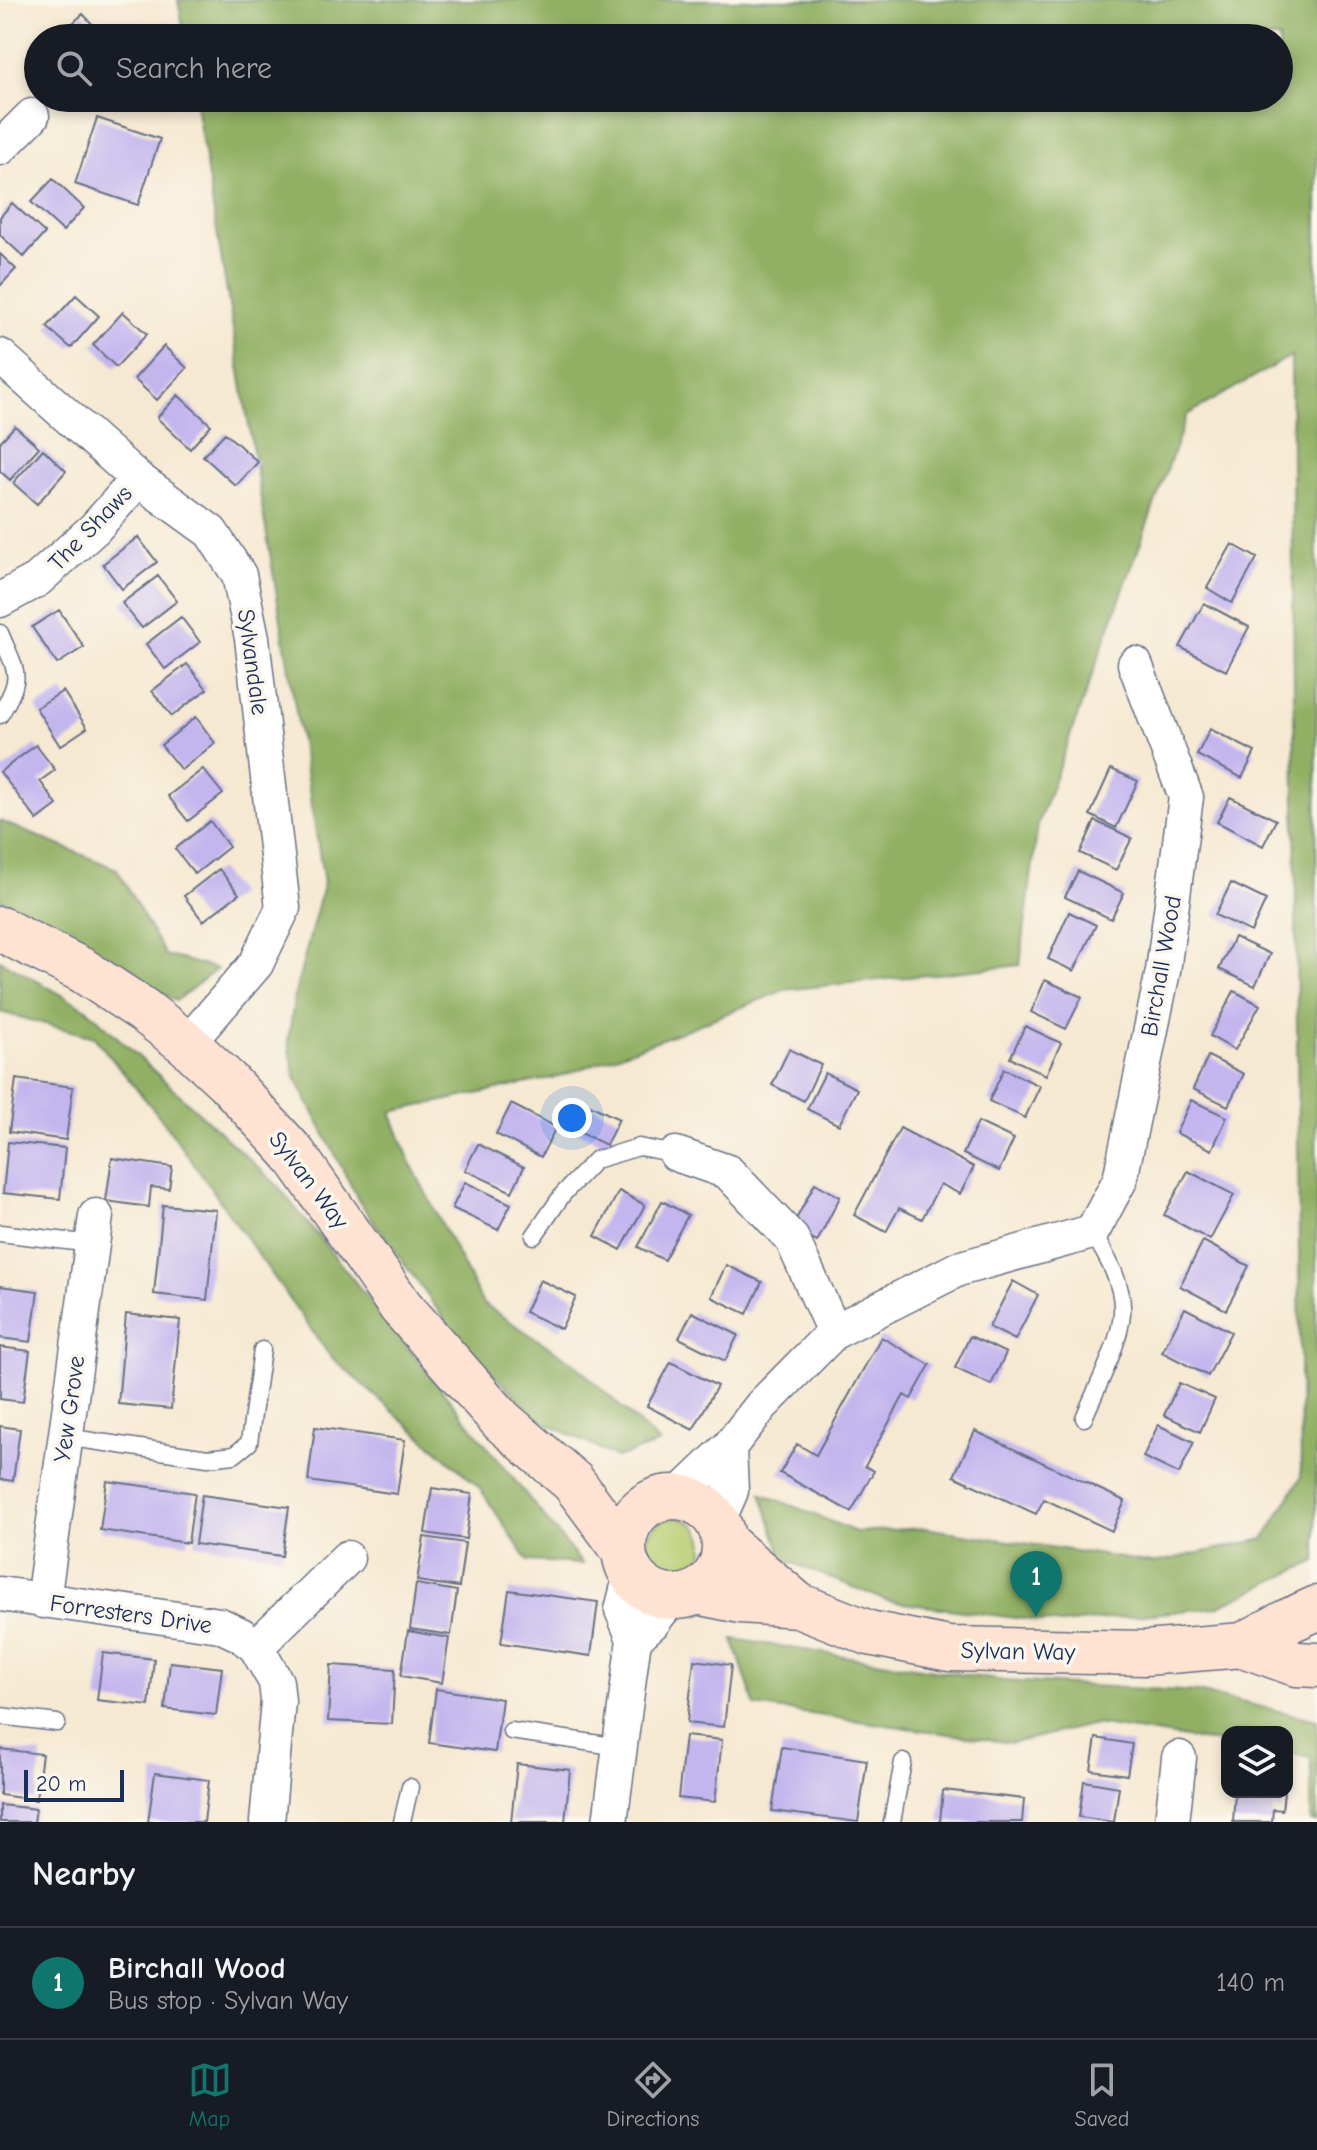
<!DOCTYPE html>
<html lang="en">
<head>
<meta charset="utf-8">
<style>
  body { margin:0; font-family:"Comic Neue",sans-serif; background:#242831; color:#f1f3f6 }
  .controls { position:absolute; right:24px; bottom:24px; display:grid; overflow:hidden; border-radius:16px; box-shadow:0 4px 12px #0003 }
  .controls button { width:72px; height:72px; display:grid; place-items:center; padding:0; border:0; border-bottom:2px solid #363941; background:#171b24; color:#f1f3f6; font:40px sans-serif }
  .scale { position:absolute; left:24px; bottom:20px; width:100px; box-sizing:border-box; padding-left:8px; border:4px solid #1b2f5e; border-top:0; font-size:22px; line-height:28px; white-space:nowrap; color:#1b2f5e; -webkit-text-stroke:6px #fbf7ec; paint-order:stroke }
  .you { position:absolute; left:572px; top:1118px; width:28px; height:28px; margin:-20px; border:6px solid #fff; border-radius:50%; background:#1a73e8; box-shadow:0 0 0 12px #1a73e833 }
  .badge { display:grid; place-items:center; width:52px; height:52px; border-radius:50%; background:#0f766e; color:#fff; font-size:26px; font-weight:700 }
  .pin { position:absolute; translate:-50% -66px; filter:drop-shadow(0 2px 4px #0008) }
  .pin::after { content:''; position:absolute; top:42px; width:28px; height:24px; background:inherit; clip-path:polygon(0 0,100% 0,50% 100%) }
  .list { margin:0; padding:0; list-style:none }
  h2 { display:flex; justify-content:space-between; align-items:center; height:104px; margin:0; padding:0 32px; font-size:34px }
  h2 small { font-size:26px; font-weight:400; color:#9ea1a6 }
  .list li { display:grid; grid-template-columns:52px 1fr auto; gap:24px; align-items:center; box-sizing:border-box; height:112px; padding:0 32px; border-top:2px solid #363941 }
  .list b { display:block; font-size:30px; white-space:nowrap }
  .list p { margin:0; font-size:26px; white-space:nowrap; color:#9ea1a6 }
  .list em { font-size:26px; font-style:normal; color:#9ea1a6 }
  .icon { flex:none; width:44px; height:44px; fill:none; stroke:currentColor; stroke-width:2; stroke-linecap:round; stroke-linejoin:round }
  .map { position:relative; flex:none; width:1317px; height:1822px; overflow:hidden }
  .search { position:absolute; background:#171b24; box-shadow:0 4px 12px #0003; left:24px; right:24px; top:24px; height:88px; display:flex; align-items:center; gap:20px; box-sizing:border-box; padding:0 28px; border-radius:44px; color:#9ea1a6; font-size:30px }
  .sheet { height:216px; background:#171b24 }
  nav { display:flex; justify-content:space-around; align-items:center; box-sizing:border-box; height:112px; border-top:2px solid #363941; background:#171b24; font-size:22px; color:#9ea1a6 }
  nav a { display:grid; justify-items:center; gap:4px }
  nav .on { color:#0f766e }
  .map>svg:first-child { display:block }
</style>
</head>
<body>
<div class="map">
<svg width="1317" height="1822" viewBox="0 0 1317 1822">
  <rect width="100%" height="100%" fill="#fbf7ec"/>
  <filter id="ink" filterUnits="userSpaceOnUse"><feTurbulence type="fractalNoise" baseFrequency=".0125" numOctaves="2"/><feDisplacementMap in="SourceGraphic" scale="16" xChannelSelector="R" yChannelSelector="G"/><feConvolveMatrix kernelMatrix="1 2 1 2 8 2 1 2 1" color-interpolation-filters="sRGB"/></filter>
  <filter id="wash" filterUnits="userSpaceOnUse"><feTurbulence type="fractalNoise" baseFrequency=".006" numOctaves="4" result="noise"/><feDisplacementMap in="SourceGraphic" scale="32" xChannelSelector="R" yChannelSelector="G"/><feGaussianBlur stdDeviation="1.8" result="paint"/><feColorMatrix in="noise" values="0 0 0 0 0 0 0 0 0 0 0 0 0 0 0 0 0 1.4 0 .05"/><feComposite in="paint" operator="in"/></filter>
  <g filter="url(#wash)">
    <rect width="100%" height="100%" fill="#f5e9d1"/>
    <!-- green -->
    <path fill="#b7cd71" stroke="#697e68" stroke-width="2" d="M646 1547a29 29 0 1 1 58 0a29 29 0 1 1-58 0Z"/>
    <!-- forest -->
    <path fill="#91b063" stroke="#567060" stroke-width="2" d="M 178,0 L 1317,0 L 1316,1561 L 1217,1607 L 1061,1624 L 888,1601 L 783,1559 L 761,1493 L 856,1532 L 925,1528 L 1153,1563 L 1264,1539 L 1301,1477 L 1291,356 L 1187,415 L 1038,824 L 1020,965 L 784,990 L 678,1033 L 561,1076 L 391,1112 L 410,1162 L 483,1304 L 574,1363 L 660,1443 L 617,1458 L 538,1419 L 458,1338 L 359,1201 L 295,1077 L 288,1042 L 295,994 L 324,882 L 195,98 L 1279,98 L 1279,38 L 185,38 Z
      M 0,821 L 117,869 L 165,955 L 217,969 L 176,1001 L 15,905 L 0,900 Z
      M 0,960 L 87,1009 L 277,1185 L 582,1564 L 528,1561 L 479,1487 L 330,1356 L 164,1122 L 94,1037 L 0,1012 Z
      M 733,1639 L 1004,1681 L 1198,1692 L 1317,1720 L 1317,1822 L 1311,1822 L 1311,1757 L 1287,1753 L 1287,1732 L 1227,1732 L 1227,1744 L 1095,1724 L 1012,1743 L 755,1706 Z"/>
    <g id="blocks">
      <!-- building -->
      <path fill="#c3b6ee" d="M 83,14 L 105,38 L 56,38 Z
        M 97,118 L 160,139 L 138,205 L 75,184 Z
        M 53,179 L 84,208 L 63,231 L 31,202 Z
        M 12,203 L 45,233 L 24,257 L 0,235 L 0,217 Z
        M 0,254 L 16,269 L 0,286 Z
        M 76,295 L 99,316 L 71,348 L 47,327 Z
        M 123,312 L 147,334 L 116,367 L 93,345 Z
        M 164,346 L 187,368 L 157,400 L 134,379 Z
        M 178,395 L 211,425 L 190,449 L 157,418 Z
        M 15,426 L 39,447 L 10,480 L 0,471 L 0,442 Z
        M 225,433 L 258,462 L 236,486 L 203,456 Z
        M 43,449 L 66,471 L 37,504 L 13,483 Z
        M 138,537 L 157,562 L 122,589 L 103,564 Z
        M 1232,544 L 1257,558 L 1232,603 L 1207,588 Z
        M 158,576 L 177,601 L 142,628 L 122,603 Z
        M 1204,603 L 1249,627 L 1226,671 L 1180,647 Z
        M 59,610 L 84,647 L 57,664 L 32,627 Z
        M 181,617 L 200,642 L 165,669 L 146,644 Z
        M 187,664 L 207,689 L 172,716 L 152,691 Z
        M 63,691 L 87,728 L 60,746 L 36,708 Z
        M 196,717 L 215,743 L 181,770 L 161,745 Z
        M 1210,729 L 1255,752 L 1242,778 L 1197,755 Z
        M 36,745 L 55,770 L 40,781 L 57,805 L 37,820 L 0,772 Z
        M 203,769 L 223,794 L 188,821 L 168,796 Z
        M 1111,769 L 1138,781 L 1116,828 L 1090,815 Z
        M 1230,797 L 1276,820 L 1263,846 L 1217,822 Z
        M 210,821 L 229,847 L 195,874 L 175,849 Z
        M 1095,821 L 1132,838 L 1116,870 L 1080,853 Z
        M 219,869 L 239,894 L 203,921 L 184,896 Z
        M 1078,871 L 1124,893 L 1111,919 L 1065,897 Z
        M 1231,883 L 1266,900 L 1251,932 L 1215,915 Z
        M 1069,912 L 1096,925 L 1074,971 L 1048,959 Z
        M 1234,937 L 1270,954 L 1255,986 L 1219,969 Z
        M 1045,980 L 1082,997 L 1066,1029 L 1031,1012 Z
        M 1234,991 L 1260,1005 L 1235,1050 L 1210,1036 Z
        M 1025,1026 L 1061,1043 L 1046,1075 L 1010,1058 Z
        M 789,1049 L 821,1065 L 804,1101 L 772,1085 Z
        M 1208,1056 L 1244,1074 L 1228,1106 L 1193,1089 Z
        M 1004,1069 L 1040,1086 L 1025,1118 L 989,1101 Z
        M 825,1073 L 857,1089 L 839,1125 L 807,1109 Z
        M 16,1079 L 73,1087 L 66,1140 L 9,1132 Z
        M 573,1097 L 619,1119 L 606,1145 L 560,1123 Z
        M 1191,1100 L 1227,1117 L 1212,1150 L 1176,1133 Z
        M 511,1104 L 556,1127 L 541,1157 L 496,1134 Z
        M 978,1122 L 1014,1139 L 999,1171 L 963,1154 Z
        M 900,1128 L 974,1167 L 960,1194 L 940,1184 L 922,1219 L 899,1208 L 886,1232 L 854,1215 Z
        M 8,1142 L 65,1148 L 60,1199 L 3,1193 Z
        M 478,1144 L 524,1167 L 512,1192 L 465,1170 Z
        M 112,1158 L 172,1167 L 169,1189 L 151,1187 L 149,1207 L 106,1201 Z
        M 1188,1171 L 1234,1195 L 1210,1240 L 1164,1215 Z
        M 465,1182 L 511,1204 L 498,1230 L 452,1208 Z
        M 815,1183 L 840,1197 L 817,1242 L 791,1229 Z
        M 619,1191 L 645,1205 L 621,1250 L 595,1236 Z
        M 662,1201 L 688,1215 L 664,1260 L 638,1247 Z
        M 163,1205 L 216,1210 L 207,1300 L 154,1294 Z
        M 1203,1241 L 1249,1266 L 1226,1310 L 1180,1286 Z
        M 726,1265 L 762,1282 L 747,1314 L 711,1297 Z
        M 540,1280 L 576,1297 L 561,1329 L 525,1312 Z
        M 1013,1281 L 1038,1295 L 1015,1340 L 989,1327 Z
        M 0,1286 L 38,1291 L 31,1342 L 0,1338 Z
        M 1185,1308 L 1231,1332 L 1208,1376 L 1162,1352 Z
        M 692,1312 L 738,1335 L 725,1361 L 679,1338 Z
        M 126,1314 L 180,1320 L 171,1409 L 118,1404 Z
        M 970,1336 L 1006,1353 L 991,1385 L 955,1368 Z
        M 881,1337 L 930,1365 L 911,1399 L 904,1395 L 865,1466 L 874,1471 L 851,1512 L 780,1473 L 797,1444 L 816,1455 Z
        M 0,1347 L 30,1351 L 23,1402 L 0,1399 Z
        M 671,1362 L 717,1386 L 693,1430 L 647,1406 Z
        M 1179,1383 L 1215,1399 L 1200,1432 L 1164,1415 Z
        M 1158,1425 L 1194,1442 L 1179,1474 L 1143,1457 Z
        M 0,1426 L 20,1429 L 13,1481 L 0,1479 Z
        M 315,1427 L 405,1440 L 397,1494 L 308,1481 Z
        M 975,1431 L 1125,1501 L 1112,1531 L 1044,1499 L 1036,1514 L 954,1476 Z
        M 107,1481 L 195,1493 L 188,1543 L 100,1530 Z
        M 432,1488 L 472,1494 L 466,1539 L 425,1533 Z
        M 202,1495 L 289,1507 L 282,1556 L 195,1544 Z
        M 424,1537 L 465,1543 L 459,1587 L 417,1581 Z
        M 416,1584 L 457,1591 L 451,1635 L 410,1629 Z
        M 509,1590 L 598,1602 L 591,1656 L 501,1643 Z
        M 408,1631 L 449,1638 L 442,1683 L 401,1676 Z
        M 103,1653 L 154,1659 L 149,1706 L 97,1700 Z
        M 694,1660 L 731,1665 L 724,1727 L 687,1723 Z
        M 170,1662 L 222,1668 L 216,1715 L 165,1709 Z
        M 331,1665 L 395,1669 L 392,1724 L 328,1721 Z
        M 436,1689 L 502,1699 L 495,1752 L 429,1743 Z
        M 685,1736 L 722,1740 L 715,1802 L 678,1798 Z
        M 1096,1738 L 1132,1744 L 1127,1775 L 1091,1770 Z
        M 782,1747 L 867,1760 L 858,1822 L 772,1811 Z
        M 0,1749 L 42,1754 L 36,1800 L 0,1795 Z
        M 517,1764 L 570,1770 L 565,1822 L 511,1822 Z
        M 155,1773 L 209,1780 L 204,1822 L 148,1822 Z
        M 1084,1781 L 1119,1787 L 1114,1822 L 1079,1817 Z
        M 943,1790 L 1024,1799 L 1022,1822 L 940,1822 Z
        M 1235,1792 L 1284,1792 L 1282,1810 L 1273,1809 L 1272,1822 L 1233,1822 Z
        M 0,1805 L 36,1809 L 34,1822 L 0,1822 Z"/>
    </g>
  </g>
  <g filter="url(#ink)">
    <use href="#blocks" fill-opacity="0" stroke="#677086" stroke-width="2"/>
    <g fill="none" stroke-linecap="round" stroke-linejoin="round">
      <defs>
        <path id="lane" d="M 0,633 C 17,674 24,674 0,715
          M 0,1233 L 92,1244
          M 534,1236 L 563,1194 L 595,1160 L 639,1147 L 676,1154
          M 1084,1418 C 1096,1388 1120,1345 1122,1313 C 1124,1284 1106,1255 1092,1232
          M 65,1437 L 208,1458 L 234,1455 L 249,1443 L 262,1350
          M 0,1716 L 57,1723
          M 511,1731 L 620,1747
          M 402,1822 L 410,1787
          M 892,1822 L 903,1762"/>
        <path id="street" d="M 0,148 L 32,116
          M 0,356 L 138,479 L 211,532 L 239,575 L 252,638 L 283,908 L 256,964 L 187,1044
          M 0,600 L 37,580 L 95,528 L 138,479
          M 676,1154 L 728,1172 L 792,1239 L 834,1332
          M 677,1497 L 729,1447 L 762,1405 L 834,1332 L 958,1269 L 1092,1232 L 1120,1180 L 1163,971 L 1186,797 L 1135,664
          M 717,1523 L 731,1491 L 729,1447
          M 0,1594 L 220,1625 L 241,1635 L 256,1647
          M 43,1601 L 96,1216
          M 634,1639 L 652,1623 L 671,1598
          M 267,1822 L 278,1701 L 276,1682 L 256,1647 L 347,1558
          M 610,1822 L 634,1639 L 622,1610 L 631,1574
          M 1172,1822 L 1179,1758"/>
        <path id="secondary" d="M 0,929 L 82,970 L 143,1010 L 187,1044 L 227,1081 L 293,1153 L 401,1307 L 502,1421 L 573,1482 L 623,1549
          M624 1547a50 50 0 1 1 100 0a50 50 0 1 1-100 0Z
          M 724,1542 L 798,1605
          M 697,1592 L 740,1601 L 798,1605 L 869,1633 L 949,1649 L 1145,1653 L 1243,1645 L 1296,1664 L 1317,1665
          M 1243,1645 L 1288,1621 L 1317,1608"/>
      </defs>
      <!-- lane casing -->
      <use href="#lane" stroke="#677086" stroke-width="19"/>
      <!-- street casing -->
      <use href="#street" stroke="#677086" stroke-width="37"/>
      <!-- secondary casing -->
      <use href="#secondary" stroke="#677086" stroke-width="47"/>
      <!-- lane -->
      <use href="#lane" stroke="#fff" stroke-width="16"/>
      <!-- street -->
      <use href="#street" stroke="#fff" stroke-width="34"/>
      <!-- secondary -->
      <use href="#secondary" stroke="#fee3d2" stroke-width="44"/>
    </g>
  </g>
  <g text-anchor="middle" stroke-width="7" stroke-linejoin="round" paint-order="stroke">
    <!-- street labels -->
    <g font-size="24" fill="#1b2f5e" stroke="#fbf7ec">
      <text transform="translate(90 528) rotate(-46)" y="8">The Shaws</text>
      <text transform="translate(253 662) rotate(82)" y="8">Sylvandale</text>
      <text transform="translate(1161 966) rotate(-80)" y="8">Birchall Wood</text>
      <text transform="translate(309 1180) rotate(53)" y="8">Sylvan Way</text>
      <text transform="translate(69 1409) rotate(-82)" y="8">Yew Grove</text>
      <text transform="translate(131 1614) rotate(8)" y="8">Forresters Drive</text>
      <text transform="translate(1018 1651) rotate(1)" y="8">Sylvan Way</text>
    </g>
  </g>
</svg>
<div class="controls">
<button><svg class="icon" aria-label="layers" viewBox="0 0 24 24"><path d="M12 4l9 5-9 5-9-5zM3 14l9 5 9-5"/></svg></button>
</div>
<div class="scale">20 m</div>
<div class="you"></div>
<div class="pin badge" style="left:1036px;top:1617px">1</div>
<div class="search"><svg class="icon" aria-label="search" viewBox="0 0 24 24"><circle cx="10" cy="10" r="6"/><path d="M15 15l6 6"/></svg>Search here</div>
</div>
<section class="sheet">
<h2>Nearby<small></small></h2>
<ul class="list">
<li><span class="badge">1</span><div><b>Birchall Wood</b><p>Bus stop · Sylvan Way</p></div><em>140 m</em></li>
</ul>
</section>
<nav>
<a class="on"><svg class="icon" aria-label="map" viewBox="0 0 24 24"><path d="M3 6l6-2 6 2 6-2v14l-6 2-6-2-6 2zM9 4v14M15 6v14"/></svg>Map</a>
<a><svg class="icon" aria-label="directions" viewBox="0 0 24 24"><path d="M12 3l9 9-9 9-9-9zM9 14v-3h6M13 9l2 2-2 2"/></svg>Directions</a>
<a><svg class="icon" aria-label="saved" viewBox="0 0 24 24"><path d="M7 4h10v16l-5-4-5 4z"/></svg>Saved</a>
</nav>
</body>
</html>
